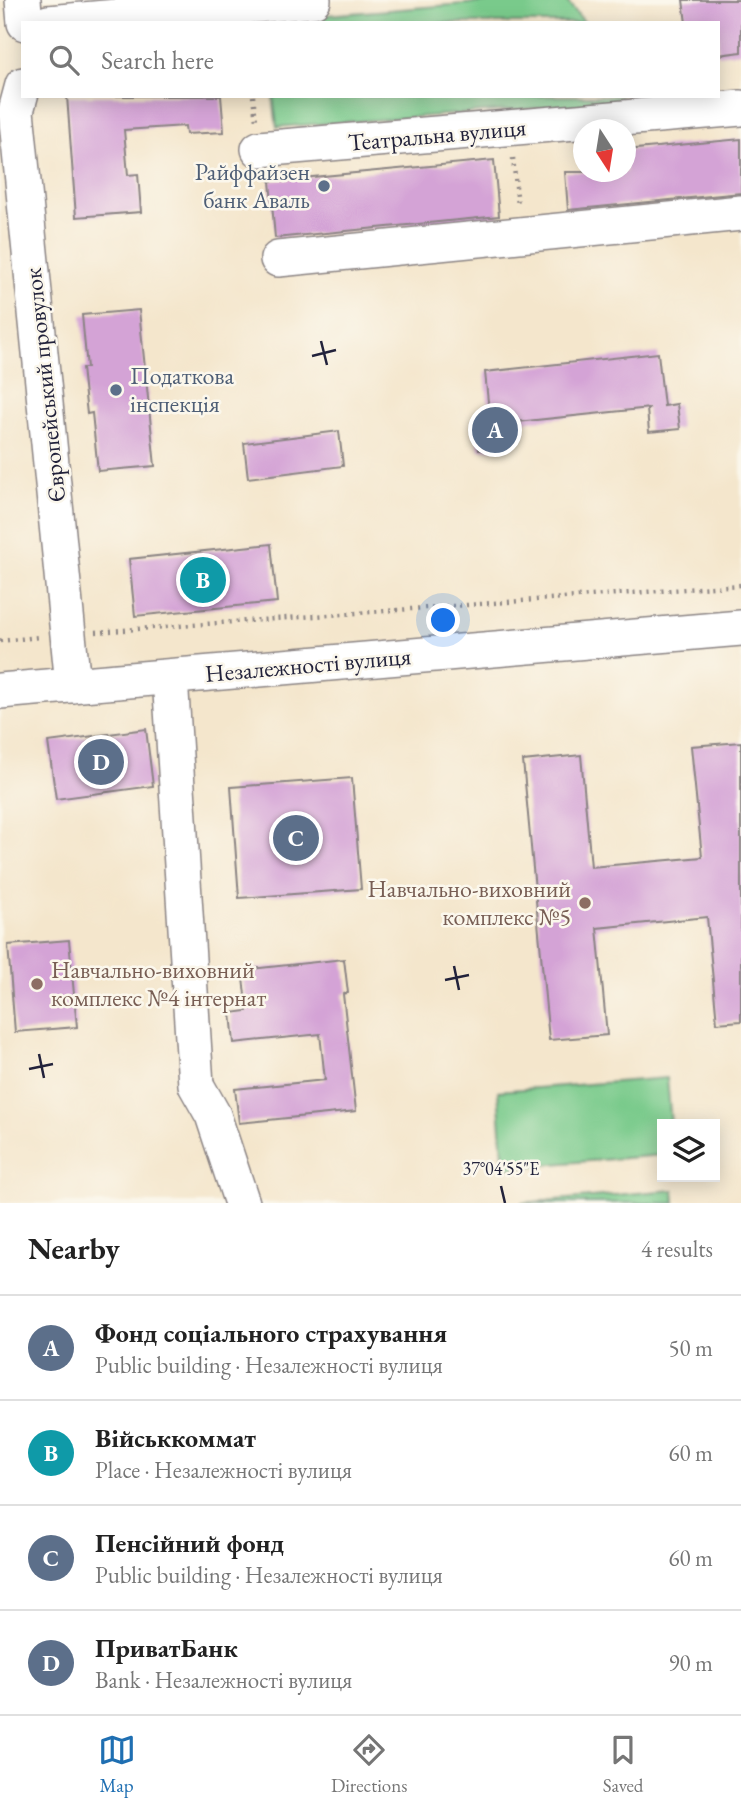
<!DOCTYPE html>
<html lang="en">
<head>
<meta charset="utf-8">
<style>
  body { margin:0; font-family:"EB Garamond",serif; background:#f2f2f2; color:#222 }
  .controls { position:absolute; right:21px; bottom:21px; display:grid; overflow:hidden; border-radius:0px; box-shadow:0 4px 18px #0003 }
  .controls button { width:63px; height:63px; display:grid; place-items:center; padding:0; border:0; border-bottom:2px solid #e0e0e0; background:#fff; color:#222; font:35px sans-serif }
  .compass { position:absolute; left:573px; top:119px; width:63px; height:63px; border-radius:50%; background:#fff; box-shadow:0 4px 18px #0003; rotate:168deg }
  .you { position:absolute; left:444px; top:621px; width:24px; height:24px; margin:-18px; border:5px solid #fff; border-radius:50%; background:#1a73e8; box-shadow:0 0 0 10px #1a73e833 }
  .badge { display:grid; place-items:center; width:46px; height:46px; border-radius:50%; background:#1f6fb2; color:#fff; font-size:23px; font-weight:700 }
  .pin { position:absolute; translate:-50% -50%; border:4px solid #fff; box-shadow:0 2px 7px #0006 }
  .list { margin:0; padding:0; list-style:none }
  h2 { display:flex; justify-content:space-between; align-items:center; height:91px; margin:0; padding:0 28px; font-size:30px }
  h2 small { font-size:23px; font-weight:400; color:#767676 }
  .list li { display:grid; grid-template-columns:46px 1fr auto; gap:21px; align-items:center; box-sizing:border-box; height:105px; padding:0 28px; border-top:2px solid #e0e0e0 }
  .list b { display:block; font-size:26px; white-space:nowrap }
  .list p { margin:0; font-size:23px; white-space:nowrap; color:#767676 }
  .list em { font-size:23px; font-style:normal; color:#767676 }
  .icon { flex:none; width:38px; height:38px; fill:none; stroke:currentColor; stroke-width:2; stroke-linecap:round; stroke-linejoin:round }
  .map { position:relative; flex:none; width:741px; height:1203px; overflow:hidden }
  .search { position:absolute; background:#fff; box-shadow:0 4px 18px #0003; left:21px; right:21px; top:21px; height:77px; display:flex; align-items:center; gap:18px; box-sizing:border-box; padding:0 24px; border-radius:0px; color:#767676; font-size:26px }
  .sheet { height:511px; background:#fff }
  nav { display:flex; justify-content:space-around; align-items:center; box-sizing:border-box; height:98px; border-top:2px solid #e0e0e0; background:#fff; font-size:19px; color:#767676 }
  nav a { display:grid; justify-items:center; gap:4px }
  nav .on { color:#1f6fb2 }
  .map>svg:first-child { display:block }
</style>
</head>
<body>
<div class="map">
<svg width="741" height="1203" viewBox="0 0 741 1203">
  <rect width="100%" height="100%" fill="#fbf7ec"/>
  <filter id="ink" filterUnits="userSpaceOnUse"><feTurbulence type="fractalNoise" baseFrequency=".0143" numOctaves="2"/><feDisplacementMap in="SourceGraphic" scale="14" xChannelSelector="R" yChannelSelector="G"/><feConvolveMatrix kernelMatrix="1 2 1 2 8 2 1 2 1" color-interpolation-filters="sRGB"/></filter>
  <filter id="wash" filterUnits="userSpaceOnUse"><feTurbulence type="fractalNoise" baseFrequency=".00686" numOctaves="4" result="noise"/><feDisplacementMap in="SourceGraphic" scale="28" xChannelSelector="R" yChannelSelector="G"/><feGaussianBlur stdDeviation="1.57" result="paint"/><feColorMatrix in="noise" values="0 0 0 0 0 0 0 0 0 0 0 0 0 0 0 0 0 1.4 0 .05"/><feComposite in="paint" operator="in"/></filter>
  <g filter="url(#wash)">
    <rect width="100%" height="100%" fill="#f4e6cc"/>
    <!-- green -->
    <path fill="#79ca8b" stroke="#4e7663" stroke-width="2" d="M 513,0 L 566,0 L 585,23 L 266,23 L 266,20 Z
      M 273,96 L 621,96 L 621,102 L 277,127 Z
      M 667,1078 L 671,1124 L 662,1124 L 662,1155 L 504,1168 L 498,1091 Z
      M 674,1190 L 675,1203 L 521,1203 L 673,1190 Z"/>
    <g id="blocks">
      <!-- building -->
      <path fill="#d4a3d6" d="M 683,0 L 741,0 L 741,52 L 718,55 L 718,23 L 686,23 Z
        M 67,96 L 221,96 L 224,132 L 186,134 L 185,126 L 124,130 L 128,175 L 138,174 L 141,212 L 76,217 Z
        M 741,139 L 741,193 L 568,210 L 565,172 L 626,172 L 626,150 Z
        M 494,160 L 499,216 L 275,238 L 270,181 Z
        M 139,310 L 155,466 L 98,471 L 92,413 L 87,414 L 82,368 L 87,368 L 82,315 Z
        M 658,353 L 664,406 L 677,404 L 680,429 L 649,432 L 647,409 L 650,408 L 508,423 L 511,447 L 479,450 L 476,424 L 490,422 L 485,372 Z
        M 339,431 L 343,466 L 248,478 L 244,443 Z
        M 271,544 L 277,602 L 135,616 L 129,559 Z
        M 146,729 L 153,786 L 56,799 L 48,742 Z
        M 741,742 L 741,1021 L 717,1023 L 707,917 L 597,928 L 607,1035 L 549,1040 L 523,761 L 581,755 L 591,867 L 702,857 L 691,746 Z
        M 352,778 L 361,889 L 239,898 L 231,787 Z
        M 69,940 L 77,1027 L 15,1032 L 8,945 Z
        M 344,959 L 348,993 L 343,994 L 356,1111 L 239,1123 L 235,1089 L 325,1080 L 320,1034 L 234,1043 L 231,1013 L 247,1011 L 242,970 Z"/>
    </g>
  </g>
  <g filter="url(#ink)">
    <use href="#blocks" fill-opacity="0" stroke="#8b8484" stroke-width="2"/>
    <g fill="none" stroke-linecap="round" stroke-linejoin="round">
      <defs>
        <path id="minor" d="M 23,0 L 25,23
          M 48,23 L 313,0
          M 23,85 L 16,111 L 73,685
          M 259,149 L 741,108
          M 278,259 L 741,213
          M 170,677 L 196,1085 L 213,1115 L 242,1203
          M 0,691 L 741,628"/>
      </defs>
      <!-- minor casing -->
      <use href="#minor" stroke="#8b8484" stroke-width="38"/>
      <!-- path -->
      <path stroke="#8b8484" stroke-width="4.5" stroke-dasharray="2 5" stroke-linecap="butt" d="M 253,96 L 256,120
        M 513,158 L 518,205
        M 96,632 L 741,585
        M 0,641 L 39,637"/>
      <!-- minor -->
      <use href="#minor" stroke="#fff" stroke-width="35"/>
    </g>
  </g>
  <!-- ticks -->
  <path fill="none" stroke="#22223b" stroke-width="2.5" d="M 321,341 L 327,365M 312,356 L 336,350M 454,966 L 459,990M 445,980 L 469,975M 39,1054 L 44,1078M 29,1069 L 53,1064M 501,1186 L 505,1203"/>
  <!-- markers -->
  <g fill="#5c6f8a" stroke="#fbf7ec" stroke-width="2.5">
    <circle cx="324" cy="186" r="7"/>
    <circle cx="116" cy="390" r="7"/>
  </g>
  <g fill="#8d6e63" stroke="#fbf7ec" stroke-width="2.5">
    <circle cx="585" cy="903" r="7"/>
    <circle cx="37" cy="984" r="7"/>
  </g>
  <g text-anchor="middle" stroke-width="5" stroke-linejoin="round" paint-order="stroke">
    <!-- street labels -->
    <g font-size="24" fill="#22223b" stroke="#fbf7ec">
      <text transform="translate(437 135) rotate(-5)" y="8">Театральна вулиця</text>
      <text transform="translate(45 385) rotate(-96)" y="8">Європейський провулок</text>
      <text transform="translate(308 665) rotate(-5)" y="8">Незалежності вулиця</text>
    </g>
    <!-- service labels -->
    <g font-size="24" fill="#4e5e75" stroke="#fbf7ec" text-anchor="end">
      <text x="310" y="180">Райффайзен<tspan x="310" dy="28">банк Аваль</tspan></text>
      <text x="130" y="384" text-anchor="start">Податкова<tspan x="130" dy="28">інспекція</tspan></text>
    </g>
    <!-- education labels -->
    <g font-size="24" fill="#785e54" stroke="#fbf7ec" text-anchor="end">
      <text x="571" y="897">Навчально-виховний<tspan x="571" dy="28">комплекс №5</tspan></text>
      <text x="51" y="978" text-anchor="start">Навчально-виховний<tspan x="51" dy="28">комплекс №4 інтернат</tspan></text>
    </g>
  </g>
  <g font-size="18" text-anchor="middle" fill="#22223b" stroke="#fbf7ec" stroke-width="5" stroke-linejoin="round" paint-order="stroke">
    <text x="501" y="1175">37°04'55"E</text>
  </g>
</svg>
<div class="controls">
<button><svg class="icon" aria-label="layers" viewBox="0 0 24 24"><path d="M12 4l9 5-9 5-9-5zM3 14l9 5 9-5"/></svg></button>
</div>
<svg class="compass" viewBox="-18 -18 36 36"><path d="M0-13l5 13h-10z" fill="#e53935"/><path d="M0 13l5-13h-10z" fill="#767676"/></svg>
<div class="you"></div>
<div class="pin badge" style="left:495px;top:430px;background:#5c6f8a">A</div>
<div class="pin badge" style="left:203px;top:580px;background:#0f9aa8">B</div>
<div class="pin badge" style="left:296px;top:838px;background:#5c6f8a">C</div>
<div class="pin badge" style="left:101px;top:762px;background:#5c6f8a">D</div>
<div class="search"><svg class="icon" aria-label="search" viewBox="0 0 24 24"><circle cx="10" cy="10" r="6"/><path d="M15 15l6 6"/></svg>Search here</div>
</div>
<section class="sheet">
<h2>Nearby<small>4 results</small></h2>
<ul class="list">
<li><span class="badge" style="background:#5c6f8a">A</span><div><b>Фонд соціального страхування</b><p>Public building · Незалежності вулиця</p></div><em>50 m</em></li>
<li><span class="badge" style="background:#0f9aa8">B</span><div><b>Військкоммат</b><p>Place · Незалежності вулиця</p></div><em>60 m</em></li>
<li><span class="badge" style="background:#5c6f8a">C</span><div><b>Пенсійний фонд</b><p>Public building · Незалежності вулиця</p></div><em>60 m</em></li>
<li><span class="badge" style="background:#5c6f8a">D</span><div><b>ПриватБанк</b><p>Bank · Незалежності вулиця</p></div><em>90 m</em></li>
</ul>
</section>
<nav>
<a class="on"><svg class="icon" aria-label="map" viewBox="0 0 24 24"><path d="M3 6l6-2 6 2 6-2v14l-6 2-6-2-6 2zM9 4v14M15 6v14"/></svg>Map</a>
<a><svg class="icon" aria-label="directions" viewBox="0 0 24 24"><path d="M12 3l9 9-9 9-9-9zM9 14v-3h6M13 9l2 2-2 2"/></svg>Directions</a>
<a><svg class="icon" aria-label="saved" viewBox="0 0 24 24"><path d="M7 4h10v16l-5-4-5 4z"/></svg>Saved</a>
</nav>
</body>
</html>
